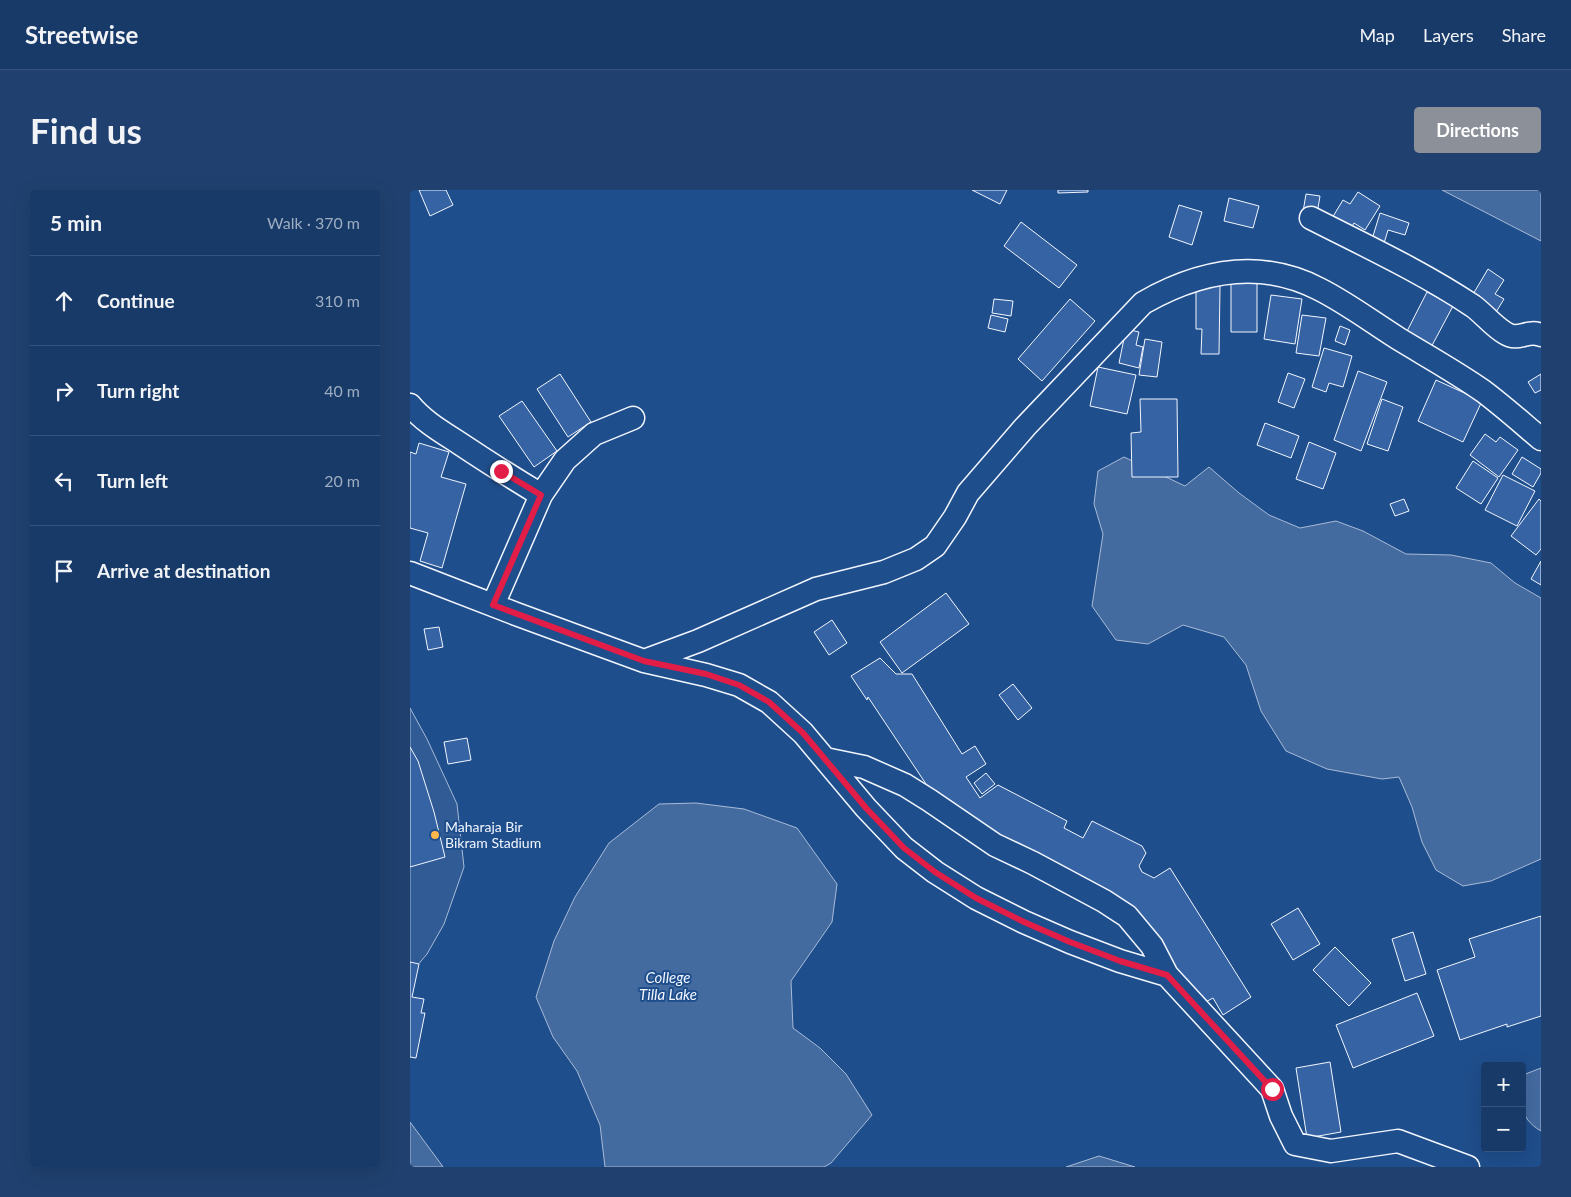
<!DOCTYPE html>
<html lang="en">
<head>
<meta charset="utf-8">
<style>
  body { margin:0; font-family:Lato,sans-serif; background:#20416f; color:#f1f3f6 }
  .controls { position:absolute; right:15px; bottom:15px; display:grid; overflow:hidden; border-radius:5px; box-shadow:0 5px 20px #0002 }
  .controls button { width:45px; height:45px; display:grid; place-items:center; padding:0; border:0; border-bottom:1px solid #36547d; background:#173a69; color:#f1f3f6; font:25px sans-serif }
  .stop { position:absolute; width:15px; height:15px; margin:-11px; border:4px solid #e11d48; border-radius:50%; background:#fff }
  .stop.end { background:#e11d48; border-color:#fff; box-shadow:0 1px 5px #0008 }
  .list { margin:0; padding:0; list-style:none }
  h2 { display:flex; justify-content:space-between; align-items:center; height:65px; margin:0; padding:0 20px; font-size:21px }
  h2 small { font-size:16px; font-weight:400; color:#9eadc0 }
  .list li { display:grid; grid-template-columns:32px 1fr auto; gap:15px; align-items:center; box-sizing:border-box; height:90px; padding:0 20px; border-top:1px solid #36547d }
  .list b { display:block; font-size:19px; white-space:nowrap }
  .list em { font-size:16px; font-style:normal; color:#9eadc0 }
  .icon { flex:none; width:28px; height:28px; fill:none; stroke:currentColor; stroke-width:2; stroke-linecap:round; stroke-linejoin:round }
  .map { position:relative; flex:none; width:1131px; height:977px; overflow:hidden; border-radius:5px }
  header { display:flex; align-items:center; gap:30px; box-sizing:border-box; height:70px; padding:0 25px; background:#173a69; border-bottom:1px solid #36547d }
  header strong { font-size:24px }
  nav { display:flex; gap:28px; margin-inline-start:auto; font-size:18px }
  .intro { display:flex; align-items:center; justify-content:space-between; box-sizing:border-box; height:120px; padding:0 30px }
  h1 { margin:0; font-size:35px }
  .button { padding:12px 22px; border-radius:5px; background:#8c9099; color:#fff; font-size:18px; font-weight:700 }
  main { display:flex; gap:30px; padding:0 30px }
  aside { flex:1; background:#173a69; border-radius:5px; box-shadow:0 5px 20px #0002 }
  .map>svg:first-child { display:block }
</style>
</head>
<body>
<header>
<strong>Streetwise</strong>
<nav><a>Map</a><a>Layers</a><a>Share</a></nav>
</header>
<div class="intro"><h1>Find us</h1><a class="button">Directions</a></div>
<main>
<aside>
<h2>5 min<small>Walk · 370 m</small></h2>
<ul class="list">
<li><svg class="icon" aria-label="ahead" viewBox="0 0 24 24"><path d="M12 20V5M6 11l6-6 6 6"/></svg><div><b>Continue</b></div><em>310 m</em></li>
<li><svg class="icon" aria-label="right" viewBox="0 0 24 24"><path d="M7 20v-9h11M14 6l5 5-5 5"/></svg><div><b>Turn right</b></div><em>40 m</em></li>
<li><svg class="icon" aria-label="left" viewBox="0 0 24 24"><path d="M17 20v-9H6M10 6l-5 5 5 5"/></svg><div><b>Turn left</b></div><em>20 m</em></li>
<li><svg class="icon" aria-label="arrive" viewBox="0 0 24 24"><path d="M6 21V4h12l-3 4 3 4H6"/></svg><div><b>Arrive at destination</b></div></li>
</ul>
</aside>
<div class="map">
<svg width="1131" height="977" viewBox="0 0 1131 977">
  <rect width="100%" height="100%" fill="#1f4e8c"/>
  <!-- built -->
  <path fill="#305b95" stroke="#a8bbd7" d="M 0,518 L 17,549 L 47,614 L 54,677 L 34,734 L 17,764 L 0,784 Z"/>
  <!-- water -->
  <path fill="#446ba0" stroke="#a8bbd7" d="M 1032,0 L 1131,0 L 1131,51 Z
    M 714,267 L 775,296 L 799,277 L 829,303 L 859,325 L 890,338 L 926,331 L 953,341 L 996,364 L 1041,365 L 1081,373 L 1105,393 L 1131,408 L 1131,669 L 1081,691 L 1053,696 L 1026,680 L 1012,652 L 1002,617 L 989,587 L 972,589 L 917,579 L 876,561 L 851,521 L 836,475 L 814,447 L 773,435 L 738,454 L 706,450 L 682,416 L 693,344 L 684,314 L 688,281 Z
    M 286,613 L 334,619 L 387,638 L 427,694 L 422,732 L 381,791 L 383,838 L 410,858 L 436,884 L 462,925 L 421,973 L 414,977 L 195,977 L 190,935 L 167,881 L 143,847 L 126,807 L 144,751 L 165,707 L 199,653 L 249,614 Z
    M 1131,878 L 1131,941 C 1107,927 1112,911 1112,887 L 1113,885 Z
    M 0,932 L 31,974 L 33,977 L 0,977 Z
    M 689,966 L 725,977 L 656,977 Z"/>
  <!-- building -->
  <path fill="#3563a3" stroke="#f2f6ff" d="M 9,0 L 36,0 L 43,15 L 20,26 Z
    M 562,0 L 597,0 L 590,14 Z
    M 648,0 L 678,0 L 678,2 L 648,3 Z
    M 948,2 L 970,16 L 955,40 L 944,33 L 937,45 L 919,33 L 933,10 L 940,14 Z
    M 896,4 L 910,6 L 907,24 L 893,22 Z
    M 819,8 L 849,16 L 843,38 L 814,31 Z
    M 769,15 L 792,22 L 782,55 L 759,47 Z
    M 970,23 L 999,33 L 995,45 L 978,40 L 972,60 L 960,56 Z
    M 611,32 L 667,75 L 649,98 L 594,56 Z
    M 1078,79 L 1094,90 L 1085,104 L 1094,109 L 1083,127 L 1059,111 Z
    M 821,91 L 847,91 L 847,142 L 821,142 Z
    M 786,96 L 810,96 L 809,164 L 791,164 L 792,139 L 786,139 Z
    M 1017,102 L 1043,116 L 1018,163 L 993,149 Z
    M 861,105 L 892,109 L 885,154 L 854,149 Z
    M 584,109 L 603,111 L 601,126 L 582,123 Z
    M 660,109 L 685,131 L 632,191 L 608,169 Z
    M 581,125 L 598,129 L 595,142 L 578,138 Z
    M 892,125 L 916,128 L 909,166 L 886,163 Z
    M 930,136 L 940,140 L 935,155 L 925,151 Z
    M 716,139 L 729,142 L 726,155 L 733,157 L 729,178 L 709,173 Z
    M 735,149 L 752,152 L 747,187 L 729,185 Z
    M 914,158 L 942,166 L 933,197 L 919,193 L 916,202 L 902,197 Z
    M 688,177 L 726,185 L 717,224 L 680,216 Z
    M 948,181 L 977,192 L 951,261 L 924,250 Z
    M 878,183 L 895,189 L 884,218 L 868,212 Z
    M 150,184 L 181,232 L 158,247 L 127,199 Z
    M 1131,184 L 1131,200 L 1125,203 L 1118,192 Z
    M 1026,190 L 1072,211 L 1053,252 L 1008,231 Z
    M 730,209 L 767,209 L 768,287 L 722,287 L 721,243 L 731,242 Z
    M 972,209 L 993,217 L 978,261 L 957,254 Z
    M 112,211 L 147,261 L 124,277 L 89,226 Z
    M 855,233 L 889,246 L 881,268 L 847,255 Z
    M 1075,244 L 1086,252 L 1090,247 L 1108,260 L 1089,287 L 1060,265 Z
    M 899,252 L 926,263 L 913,299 L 886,289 Z
    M 9,253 L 39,262 L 31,287 L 56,294 L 32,378 L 10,371 L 18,343 L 0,338 L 0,262 L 6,264 Z
    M 1112,267 L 1131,279 L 1131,283 L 1123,297 L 1102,284 Z
    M 1063,271 L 1088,288 L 1071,314 L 1046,298 Z
    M 1093,285 L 1125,301 L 1107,336 L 1075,320 Z
    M 994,309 L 999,321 L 985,326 L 980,314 Z
    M 1129,309 L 1131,311 L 1131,359 L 1126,365 L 1101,346 Z
    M 1131,371 L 1131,395 L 1121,389 Z
    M 536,403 L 559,434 L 492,483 L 470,452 Z
    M 422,430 L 437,453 L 419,465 L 404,442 Z
    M 29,437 L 33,457 L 18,460 L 14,439 Z
    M 470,468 L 486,484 L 502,484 L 552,564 L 565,556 L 576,574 L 556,587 L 570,608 L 588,595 L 657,631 L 654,638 L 673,648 L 682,631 L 732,656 L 736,663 L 729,676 L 732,682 L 744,688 L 760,678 L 841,807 L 813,825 L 803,808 L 790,815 L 730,726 L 528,612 L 458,507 L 457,510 L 441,486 Z
    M 603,494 L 622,518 L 608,530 L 589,505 Z
    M 57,548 L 61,570 L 38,574 L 34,552 Z
    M 0,557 L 8,571 L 24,622 L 35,667 L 0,677 Z
    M 576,583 L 585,594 L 572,604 L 564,593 Z
    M 888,718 L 910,754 L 883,770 L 861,734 Z
    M 1131,726 L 1131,826 L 1097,837 L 1097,834 L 1050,850 L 1027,780 L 1065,767 L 1059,749 Z
    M 1003,742 L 1016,784 L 995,791 L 982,749 Z
    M 925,757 L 961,793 L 939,816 L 903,780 Z
    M 0,772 L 9,774 L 2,807 L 14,809 L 11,823 L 15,823 L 6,868 L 0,867 Z
    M 1007,803 L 1024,846 L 943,878 L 926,835 Z
    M 920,872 L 931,942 L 897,948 L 886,878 Z"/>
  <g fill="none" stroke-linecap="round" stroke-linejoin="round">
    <defs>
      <path id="minor" d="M 901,28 C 956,56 1012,82 1063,116 C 1074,124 1083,136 1095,143 C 1109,152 1117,139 1131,145
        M 0,215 C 13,231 32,242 49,253 C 76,271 103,288 131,305 L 83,415
        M 131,305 L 155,270 L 184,244 L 223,228
        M 0,383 L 106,424 L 234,471 L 296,485 L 329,495 L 359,512 L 393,543 L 456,618 L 494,658 L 525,682 L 566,708 L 614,732 L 660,752 L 710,771 L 757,785 L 862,899 L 871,926 L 885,954 L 921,961 L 988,951 L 1058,977
        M 234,471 L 288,451 L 406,399 L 474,382 L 506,369 L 525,356 L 545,327 L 558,303 L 615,237 L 733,113 C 789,81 849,68 909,99 C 937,113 962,132 989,149 C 1017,166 1046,182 1073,201 C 1093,216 1112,233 1131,249
        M 415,569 L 454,577 L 495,595 L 519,610 L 585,655 L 623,673 L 694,711 L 717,726 L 742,756 L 757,785"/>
    </defs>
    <!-- minor casing -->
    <use href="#minor" stroke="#f2f6ff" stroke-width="25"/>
    <!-- minor -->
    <use href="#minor" stroke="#1f4e8c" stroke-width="22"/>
  </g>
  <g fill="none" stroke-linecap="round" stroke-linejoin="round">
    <!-- route -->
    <path stroke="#e11d48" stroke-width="6" d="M 91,281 L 131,305 L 83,415 L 234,471 L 296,484 L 329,495 L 359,512 L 393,543 L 456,618 L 494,658 L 525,682 L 566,708 L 614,732 L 660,752 L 710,771 L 757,785 L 862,899"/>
  </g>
  <!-- markers -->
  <circle fill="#ffb74d" stroke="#1f4e8c" stroke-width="2" cx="25" cy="645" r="5"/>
  <g text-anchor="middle" stroke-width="4" stroke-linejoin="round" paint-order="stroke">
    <!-- poi labels -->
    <g font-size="14" fill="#f2f6ff" stroke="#1f4e8c" text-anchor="start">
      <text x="35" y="642">Maharaja Bir<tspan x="35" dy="16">Bikram Stadium</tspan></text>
    </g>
    <!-- water labels -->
    <g font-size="15" font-style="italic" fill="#f2f6ff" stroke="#1f4e8c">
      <text x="258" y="793">College<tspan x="258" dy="17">Tilla Lake</tspan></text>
    </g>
  </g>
</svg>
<div class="controls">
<button>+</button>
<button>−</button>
</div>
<div class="stop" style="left:862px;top:899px"></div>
<div class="stop end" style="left:91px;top:281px"></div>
</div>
</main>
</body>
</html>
